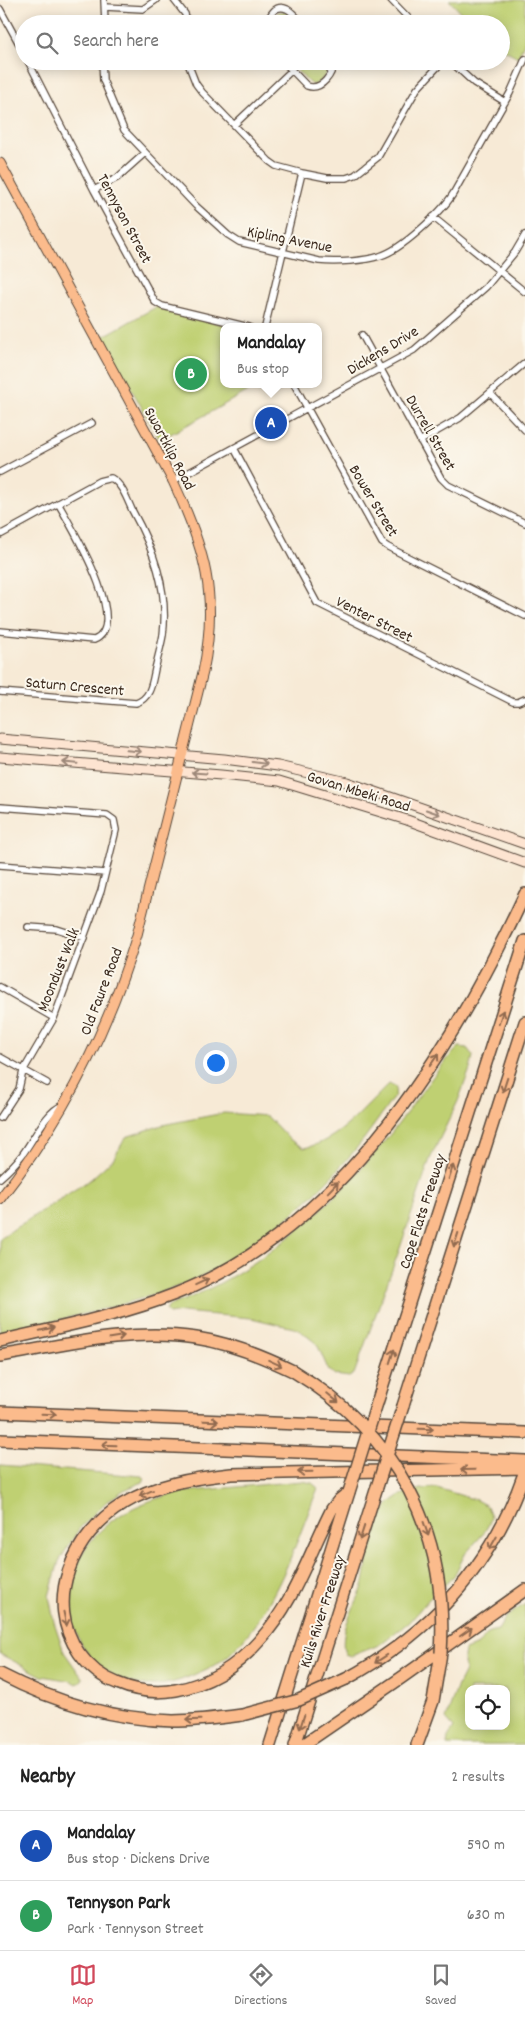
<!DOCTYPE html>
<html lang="en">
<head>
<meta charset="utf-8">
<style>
  body { margin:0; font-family:Dekko,sans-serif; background:#f2f2f2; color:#222 }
  .controls { position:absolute; right:15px; bottom:15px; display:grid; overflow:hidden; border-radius:10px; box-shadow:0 2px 12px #0003 }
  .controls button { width:45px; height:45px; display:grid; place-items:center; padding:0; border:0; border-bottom:1px solid #e0e0e0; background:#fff; color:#222; font:25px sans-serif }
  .you { position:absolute; left:215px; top:1062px; width:18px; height:18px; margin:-12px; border:4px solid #fff; border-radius:50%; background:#1a73e8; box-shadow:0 0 0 8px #1a73e833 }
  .badge { display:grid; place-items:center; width:32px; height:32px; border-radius:50%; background:#d1495b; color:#fff; font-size:16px; font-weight:700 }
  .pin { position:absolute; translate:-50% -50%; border:2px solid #fff; box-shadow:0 1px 5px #0006 }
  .popup { position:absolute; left:220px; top:323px; width:102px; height:65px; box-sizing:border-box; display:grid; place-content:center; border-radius:10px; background:#fff; filter:drop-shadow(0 1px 4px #0005); font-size:16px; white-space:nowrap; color:#767676 }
  .popup b { font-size:19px; color:#222 }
  .popup::after { content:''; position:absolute; left:50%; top:100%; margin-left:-10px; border:10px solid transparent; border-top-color:#fff }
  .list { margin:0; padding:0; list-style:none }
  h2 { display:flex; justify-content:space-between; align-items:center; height:65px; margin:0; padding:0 20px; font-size:21px }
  h2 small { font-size:16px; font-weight:400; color:#767676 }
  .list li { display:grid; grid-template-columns:32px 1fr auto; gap:15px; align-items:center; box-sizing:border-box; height:70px; padding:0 20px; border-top:1px solid #e0e0e0 }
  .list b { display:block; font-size:19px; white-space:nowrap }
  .list p { margin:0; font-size:16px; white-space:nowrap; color:#767676 }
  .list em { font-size:16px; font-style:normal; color:#767676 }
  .icon { flex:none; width:28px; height:28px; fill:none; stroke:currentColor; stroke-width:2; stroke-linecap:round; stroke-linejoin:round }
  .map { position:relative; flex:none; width:525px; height:1745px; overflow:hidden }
  .search { position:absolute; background:#fff; box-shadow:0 2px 12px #0003; left:15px; right:15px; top:15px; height:55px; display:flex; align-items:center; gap:12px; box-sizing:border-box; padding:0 18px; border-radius:28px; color:#767676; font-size:19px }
  .sheet { height:205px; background:#fff }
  nav { display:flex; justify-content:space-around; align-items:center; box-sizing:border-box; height:70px; border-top:1px solid #e0e0e0; background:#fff; font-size:14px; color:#767676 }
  nav a { display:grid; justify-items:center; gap:2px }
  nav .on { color:#d1495b }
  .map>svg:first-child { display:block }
</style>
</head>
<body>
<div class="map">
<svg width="525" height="1745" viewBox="0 0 525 1745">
  <rect width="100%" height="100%" fill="#fbf7ec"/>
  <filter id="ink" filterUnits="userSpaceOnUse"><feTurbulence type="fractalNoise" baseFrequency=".02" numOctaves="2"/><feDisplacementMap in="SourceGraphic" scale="10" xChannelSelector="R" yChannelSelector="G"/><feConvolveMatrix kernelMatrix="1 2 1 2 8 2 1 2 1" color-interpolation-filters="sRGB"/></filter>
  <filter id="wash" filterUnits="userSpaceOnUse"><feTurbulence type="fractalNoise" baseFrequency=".0096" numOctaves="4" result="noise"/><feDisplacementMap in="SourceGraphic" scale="20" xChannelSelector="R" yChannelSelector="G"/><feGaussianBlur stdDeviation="1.12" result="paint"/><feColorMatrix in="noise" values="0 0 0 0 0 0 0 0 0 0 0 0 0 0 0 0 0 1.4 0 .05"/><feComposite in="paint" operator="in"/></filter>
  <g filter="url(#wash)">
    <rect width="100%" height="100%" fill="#f7ead6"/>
    <!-- green -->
    <path fill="#bfd072" stroke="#7d7d48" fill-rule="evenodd" d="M 449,0 L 525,0 L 525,41 L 518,57 L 501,48 L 501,24 L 472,24 Z
      M 281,11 L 287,13 L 298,24 L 271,24 L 272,17 Z
      M 288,61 L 331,61 C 330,71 323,82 313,85 L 309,83 Z
      M 156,307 L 233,327 L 224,327 L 224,384 L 261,384 L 160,440 L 102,337 Z
      M 459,1047 L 467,1048 L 473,1056 L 470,1069 L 458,1101 L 430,1159 L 400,1248 L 354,1374 L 349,1377 L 335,1375 L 328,1369 L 317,1344 L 298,1329 L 251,1318 L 182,1312 L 169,1314 L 166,1311 L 169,1306 C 261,1273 336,1203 396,1127 C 417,1100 434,1071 459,1047 Z
      M 389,1084 L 396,1087 L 395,1095 C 382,1114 369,1133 355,1150 C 309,1205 243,1262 176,1287 C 119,1308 58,1319 0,1334 L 0,1238 L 91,1179 L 113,1159 L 126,1137 L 162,1125 L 224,1113 L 267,1116 L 289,1139 L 304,1148 C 339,1141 364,1108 389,1084 Z
      M 0,1465 L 142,1476 L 145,1478 L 143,1482 L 124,1490 L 106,1502 L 79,1529 L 59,1561 L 49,1596 L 54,1622 L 64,1652 L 83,1679 L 77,1684 L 72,1681 L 42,1676 L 0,1654 Z
      M 302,1481 L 312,1483 L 318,1488 C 295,1545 277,1606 233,1651 C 222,1663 205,1670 191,1676 C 94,1719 28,1599 101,1530 C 123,1509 153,1498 182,1492 Z
      M 437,1488 L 476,1500 L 487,1506 L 491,1517 L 489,1524 L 483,1534 L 465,1554 L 454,1576 L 429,1599 L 409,1622 L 379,1645 L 351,1656 L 345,1654 C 338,1632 354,1609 362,1589 C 366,1578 366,1566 368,1555 C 375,1512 390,1488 437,1488 Z
      M 525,1604 L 525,1745 L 447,1745 L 448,1737 L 454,1728 L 446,1719 L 458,1685 L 465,1671 L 463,1663 L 465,1650 L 478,1645 L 489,1632 L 498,1630 L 506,1617 ZM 469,1689 L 506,1689 L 506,1726 L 469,1726 Z"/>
  </g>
  <g filter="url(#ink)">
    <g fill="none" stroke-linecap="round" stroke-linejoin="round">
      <defs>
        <path id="minor" d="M 104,0 L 105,24
          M 174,0 L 185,14 L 187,24
          M 391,0 L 414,24
          M 105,7 L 143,9 L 156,0
          M 0,9 L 24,53
          M 268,24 C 269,14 276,4 287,9 C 293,12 298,19 303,24
          M 28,61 L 94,190 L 155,302 L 162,306 L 249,327
          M 102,61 L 103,80 L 124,130 L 196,206 L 228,235 L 239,242 L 319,261 C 336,263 364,261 380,256 C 401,250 441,213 453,194 L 510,93 L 525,59
          M 187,61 L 196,84 L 202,92 L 269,161 L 276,166 L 302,173 L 327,178 L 346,178 L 355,175 L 378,157 L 417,89 L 443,61
          M 283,61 L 307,86 C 322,91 333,74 334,61
          M 450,61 L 474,83 L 505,102
          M 234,125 L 292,70
          M 94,190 L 117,178 L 145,153
          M 433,217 L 525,292
          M 265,327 L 302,173
          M 362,335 L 441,478 L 448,485 L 525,523
          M 294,384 L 382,543 L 388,547 L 525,616
          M 490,393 L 525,430
          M 420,441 L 460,418 L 525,363
          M 234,448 L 317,603 L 513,702 L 518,702 L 525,699
          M 0,472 L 92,423
          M 173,481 L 414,350 L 486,287 L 515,252 L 525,235
          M 0,535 L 99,481 L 111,478 C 122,484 127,499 132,510 C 153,548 169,590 163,635 C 161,646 158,657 155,669 C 152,683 151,698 136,703 L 0,692
          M 0,631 L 94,640 C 132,625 70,525 58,503
          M 0,807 L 107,815 L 114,820 L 116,830 L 101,891 L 54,1018 L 23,1071 L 19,1089 L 0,1118
          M 0,865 L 105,873
          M 28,927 L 57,929 L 85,938
          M 0,987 L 54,1018
          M 0,1057 L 47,1083
          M 0,1178 C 8,1171 15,1164 22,1155 C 33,1141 46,1111 63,1105"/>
        <path id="secondary" d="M 0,739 L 224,759 L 278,766 L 347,782 L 525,844
          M 0,757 L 221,775 L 279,781 L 407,820 L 525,863"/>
        <path id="primary" d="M 0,163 L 173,481 C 205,549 219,596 203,672 L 137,935 C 108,1031 62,1120 0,1199"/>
        <path id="motorway" d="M 0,1341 C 59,1327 119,1316 175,1294 C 341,1230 453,1049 525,894
          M 0,1356 C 64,1345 131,1328 196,1338 C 230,1343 262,1356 293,1371
          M 377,1403 L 525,941
          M 403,1406 L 525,1022
          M 0,1412 L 525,1433
          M 0,1440 L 525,1461
          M 349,1492 L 339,1500 L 332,1509 C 309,1554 294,1603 259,1641 C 237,1666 209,1684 176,1690 C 155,1694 136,1691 117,1683 C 101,1677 89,1667 79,1653 C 43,1601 73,1534 123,1504 C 156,1484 194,1478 231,1474 L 525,1468
          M 0,1674 C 54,1702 111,1719 173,1721 C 196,1721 219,1718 242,1715
          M 346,1679 C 433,1632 493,1564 525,1471
          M 270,1745 L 349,1492
          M 295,1745 L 377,1487
          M 303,1745 L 401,1678 L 525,1590
          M 417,1745 L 433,1701 L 441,1653"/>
      </defs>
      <!-- minor casing -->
      <use href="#minor" stroke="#57473a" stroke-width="8"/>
      <!-- secondary casing -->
      <use href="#secondary" stroke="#57473a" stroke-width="11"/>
      <!-- primary casing -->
      <use href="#primary" stroke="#57473a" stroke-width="11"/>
      <!-- motorway casing -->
      <use href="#motorway" stroke="#57473a" stroke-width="14"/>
      <!-- minor -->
      <use href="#minor" stroke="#fff" stroke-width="5.5"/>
      <!-- secondary -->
      <use href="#secondary" stroke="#fde4d1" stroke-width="9"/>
      <!-- primary -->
      <use href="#primary" stroke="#fbbb8c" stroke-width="9"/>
      <!-- motorway -->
      <use href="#motorway" stroke="#fbbb8c" stroke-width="11"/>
      <defs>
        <path id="motorway-bridge" d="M 293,1371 C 397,1433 449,1533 441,1653
          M 377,1487 L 403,1406
          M 349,1492 L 377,1403
          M 242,1715 L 299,1700 L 346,1679"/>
      </defs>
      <!-- motorway-bridge casing -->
      <use href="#motorway-bridge" stroke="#57473a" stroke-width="14" stroke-linecap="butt"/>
      <!-- motorway-bridge -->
      <use href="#motorway-bridge" stroke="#fbbb8c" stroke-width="11"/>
    </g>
    <!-- one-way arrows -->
    <defs><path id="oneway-shaft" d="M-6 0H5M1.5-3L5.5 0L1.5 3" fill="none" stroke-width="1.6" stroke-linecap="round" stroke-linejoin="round" transform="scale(1.25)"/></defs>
    <g stroke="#9c8778">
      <use href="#oneway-shaft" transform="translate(134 751) rotate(5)"/>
      <use href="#oneway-shaft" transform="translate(70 763) rotate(-175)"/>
      <use href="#oneway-shaft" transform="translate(260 763) rotate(8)"/>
      <use href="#oneway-shaft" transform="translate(199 773) rotate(-176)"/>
      <use href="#oneway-shaft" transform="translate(433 812) rotate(19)"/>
    </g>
    <g stroke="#916b50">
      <use href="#oneway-shaft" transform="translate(501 1017) rotate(-72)"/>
      <use href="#oneway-shaft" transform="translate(434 1060) rotate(-55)"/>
      <use href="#oneway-shaft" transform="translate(505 1085) rotate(108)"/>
      <use href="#oneway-shaft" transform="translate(451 1172) rotate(-72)"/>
      <use href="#oneway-shaft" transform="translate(333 1187) rotate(-46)"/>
      <use href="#oneway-shaft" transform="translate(456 1240) rotate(108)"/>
      <use href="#oneway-shaft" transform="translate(202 1282) rotate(-25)"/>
      <use href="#oneway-shaft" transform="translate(47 1329) rotate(-14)"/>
      <use href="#oneway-shaft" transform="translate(117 1337) rotate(-9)"/>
      <use href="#oneway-shaft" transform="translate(392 1356) rotate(-72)"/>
      <use href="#oneway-shaft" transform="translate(275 1363) rotate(25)"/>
      <use href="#oneway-shaft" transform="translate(333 1398) rotate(39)"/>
      <use href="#oneway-shaft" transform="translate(49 1414) rotate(2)"/>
      <use href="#oneway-shaft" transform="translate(211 1421) rotate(2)"/>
      <use href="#oneway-shaft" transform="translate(426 1429) rotate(2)"/>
      <use href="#oneway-shaft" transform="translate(109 1445) rotate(-178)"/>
      <use href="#oneway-shaft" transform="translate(468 1470) rotate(179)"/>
      <use href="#oneway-shaft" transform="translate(305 1472) rotate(179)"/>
      <use href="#oneway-shaft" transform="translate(146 1493) rotate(157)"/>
      <use href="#oneway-shaft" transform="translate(426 1529) rotate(71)"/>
      <use href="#oneway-shaft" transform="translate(362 1533) rotate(108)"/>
      <use href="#oneway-shaft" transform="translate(493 1543) rotate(120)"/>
      <use href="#oneway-shaft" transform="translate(65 1619) rotate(78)"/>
      <use href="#oneway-shaft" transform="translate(466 1632) rotate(-35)"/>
      <use href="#oneway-shaft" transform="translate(381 1659) rotate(147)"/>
      <use href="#oneway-shaft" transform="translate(193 1720) rotate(178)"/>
      <use href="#oneway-shaft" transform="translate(302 1722) rotate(108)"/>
    </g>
  </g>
  <g text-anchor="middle" stroke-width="4" stroke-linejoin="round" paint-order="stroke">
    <!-- street labels -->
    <g font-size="16" fill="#3b2a1e" stroke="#fbf7ec">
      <text transform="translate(126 218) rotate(62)" y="6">Tennyson Street</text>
      <text transform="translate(290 238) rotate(11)" y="6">Kipling Avenue</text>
      <text transform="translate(382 349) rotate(-31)" y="6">Dickens Drive</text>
      <text transform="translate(432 432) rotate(60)" y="6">Durrell Street</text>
      <text transform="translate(171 448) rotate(62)" y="6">Swartklip Road</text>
      <text transform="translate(375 500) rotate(59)" y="6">Bower Street</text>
      <text transform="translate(375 618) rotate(27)" y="6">Venter Street</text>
      <text transform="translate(75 685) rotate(5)" y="6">Saturn Crescent</text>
      <text transform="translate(359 790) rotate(17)" y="6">Govan Mbeki Road</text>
      <text transform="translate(57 969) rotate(-68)" y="6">Moondust Walk</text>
      <text transform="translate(100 991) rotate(-69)" y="6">Old Faure Road</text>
      <text transform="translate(421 1211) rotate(-72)" y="6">Cape Flats Freeway</text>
      <text transform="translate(321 1611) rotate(-72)" y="6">Kuils River Freeway</text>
    </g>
  </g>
</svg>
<div class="controls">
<button><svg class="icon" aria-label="locate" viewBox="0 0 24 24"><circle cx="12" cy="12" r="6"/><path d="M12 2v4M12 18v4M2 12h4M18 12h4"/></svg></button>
</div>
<div class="you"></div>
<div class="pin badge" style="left:271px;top:423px;background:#1a4fb4">A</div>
<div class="popup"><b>Mandalay</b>Bus stop</div>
<div class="pin badge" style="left:191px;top:374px;background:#2e9e5b">B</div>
<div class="search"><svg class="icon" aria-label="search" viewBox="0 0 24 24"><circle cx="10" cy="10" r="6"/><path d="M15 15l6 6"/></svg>Search here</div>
</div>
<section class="sheet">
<h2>Nearby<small>2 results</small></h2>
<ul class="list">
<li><span class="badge" style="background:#1a4fb4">A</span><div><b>Mandalay</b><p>Bus stop · Dickens Drive</p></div><em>590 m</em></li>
<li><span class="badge" style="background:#2e9e5b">B</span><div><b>Tennyson Park</b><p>Park · Tennyson Street</p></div><em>630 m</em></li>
</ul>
</section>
<nav>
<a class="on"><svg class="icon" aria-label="map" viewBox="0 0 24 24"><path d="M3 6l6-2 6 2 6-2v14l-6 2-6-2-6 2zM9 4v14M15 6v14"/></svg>Map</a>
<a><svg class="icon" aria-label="directions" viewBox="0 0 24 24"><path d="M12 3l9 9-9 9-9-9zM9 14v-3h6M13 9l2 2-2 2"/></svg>Directions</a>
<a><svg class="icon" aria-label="saved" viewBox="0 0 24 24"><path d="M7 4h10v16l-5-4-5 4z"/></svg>Saved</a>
</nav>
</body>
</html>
